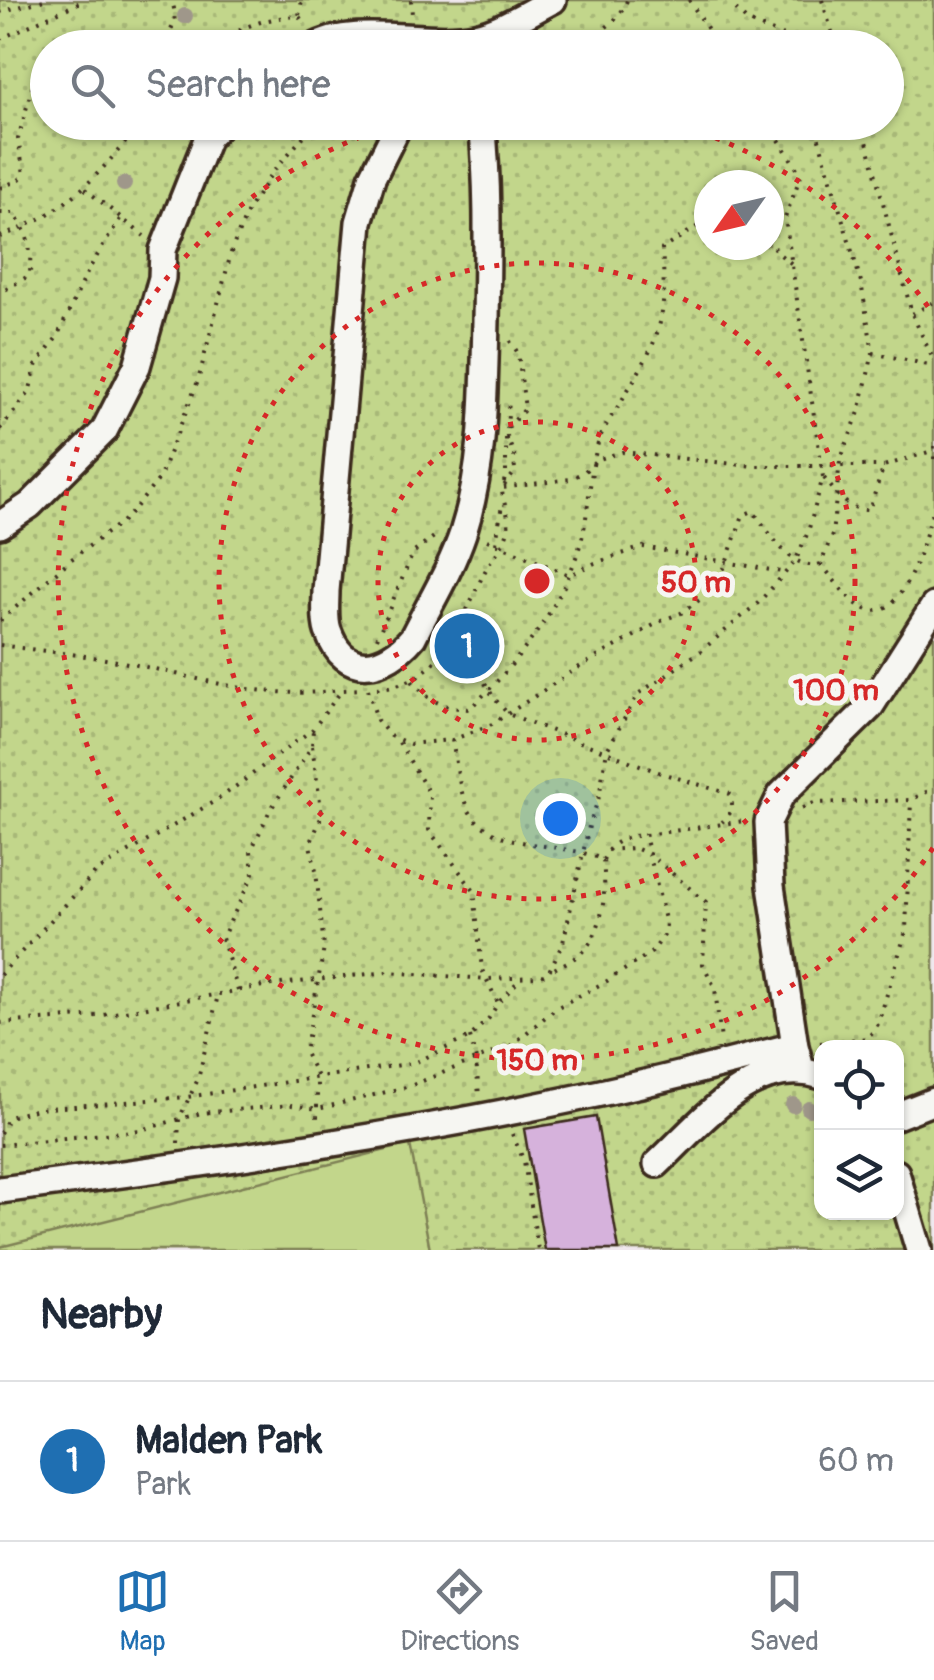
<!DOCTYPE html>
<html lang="en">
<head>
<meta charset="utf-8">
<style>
  body { margin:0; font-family:Pangolin,sans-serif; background:#f6f6f7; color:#1f2937 }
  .controls { position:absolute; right:30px; bottom:30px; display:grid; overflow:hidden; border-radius:20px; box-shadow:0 2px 8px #0004 }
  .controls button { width:90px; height:90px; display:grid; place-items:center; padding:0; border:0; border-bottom:2px solid #e0e1e3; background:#fff; color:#1f2937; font:50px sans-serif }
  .compass { position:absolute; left:694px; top:170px; width:90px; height:90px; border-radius:50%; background:#fff; box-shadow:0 2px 8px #0004; rotate:236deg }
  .you { position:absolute; left:560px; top:818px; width:35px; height:35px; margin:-25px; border:8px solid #fff; border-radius:50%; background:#1a73e8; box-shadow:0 0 0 15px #1a73e833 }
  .badge { display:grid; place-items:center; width:65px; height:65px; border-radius:50%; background:#1f6fb2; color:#fff; font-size:32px; font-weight:700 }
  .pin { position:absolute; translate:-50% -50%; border:5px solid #fff; box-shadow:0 2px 10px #0006 }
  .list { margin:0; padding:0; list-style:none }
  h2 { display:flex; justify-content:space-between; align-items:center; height:130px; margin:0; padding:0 40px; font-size:42px }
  h2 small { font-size:32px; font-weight:400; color:#747a83 }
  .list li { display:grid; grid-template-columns:65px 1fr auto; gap:30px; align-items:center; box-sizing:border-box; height:160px; padding:0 40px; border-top:2px solid #e0e1e3 }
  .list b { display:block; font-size:38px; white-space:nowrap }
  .list p { margin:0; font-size:32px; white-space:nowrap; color:#747a83 }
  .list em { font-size:32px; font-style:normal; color:#747a83 }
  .icon { flex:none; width:55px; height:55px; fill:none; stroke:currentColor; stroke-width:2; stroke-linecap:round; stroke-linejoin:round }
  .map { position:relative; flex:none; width:934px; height:1250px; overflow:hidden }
  .search { position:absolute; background:#fff; box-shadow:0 2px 8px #0004; left:30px; right:30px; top:30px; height:110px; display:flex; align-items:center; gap:25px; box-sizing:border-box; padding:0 35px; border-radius:55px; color:#747a83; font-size:38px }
  .sheet { height:290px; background:#fff }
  nav { display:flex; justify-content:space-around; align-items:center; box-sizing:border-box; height:140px; border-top:2px solid #e0e1e3; background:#fff; font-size:28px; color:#747a83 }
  nav a { display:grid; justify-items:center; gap:5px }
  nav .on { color:#1f6fb2 }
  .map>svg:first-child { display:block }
</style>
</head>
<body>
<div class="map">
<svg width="934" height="1250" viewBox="0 0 934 1250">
  <defs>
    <pattern id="grass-dots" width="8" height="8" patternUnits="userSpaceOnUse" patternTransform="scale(2.5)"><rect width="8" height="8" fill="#c2d68b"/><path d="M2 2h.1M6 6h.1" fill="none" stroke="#a8b878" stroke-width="1.8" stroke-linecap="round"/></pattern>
  </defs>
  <rect width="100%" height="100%" fill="#f0e8ee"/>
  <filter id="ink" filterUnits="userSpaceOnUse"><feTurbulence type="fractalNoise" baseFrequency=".01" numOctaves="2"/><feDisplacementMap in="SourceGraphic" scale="20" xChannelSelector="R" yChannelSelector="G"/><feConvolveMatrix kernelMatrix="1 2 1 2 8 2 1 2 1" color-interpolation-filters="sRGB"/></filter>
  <g filter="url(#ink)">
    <!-- grass -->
    <path fill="url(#grass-dots)" stroke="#7e8054" stroke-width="2.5" fill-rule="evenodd" d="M 0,0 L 934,0 L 934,1250 L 0,1250 ZM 48,48 L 886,48 L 886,122 L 48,122 ZM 709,185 L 769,185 L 769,245 L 709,245 ZM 822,1048 L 896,1048 L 896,1212 L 822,1212 Z"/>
    <!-- garden -->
    <path fill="#c2d68b" stroke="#7e8054" stroke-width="2.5" d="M 410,1144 L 430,1250 L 0,1250 L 0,1247 Z"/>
    <!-- building -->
    <path fill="#d6b2dc" stroke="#3b2a1e" stroke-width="2.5" d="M 596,1117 L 619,1250 L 545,1250 L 524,1129 Z"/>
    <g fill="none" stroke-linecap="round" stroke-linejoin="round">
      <defs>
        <path id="minor" d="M 313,48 C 355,23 427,46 475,36 C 503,30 529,12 553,0
          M 400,122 L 372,178 L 359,222 L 326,591 C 326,603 324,619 328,631 C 345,680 386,669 413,637 C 430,603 451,569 463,533 C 485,464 484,393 486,321 C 487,255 489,188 482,122
          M 0,525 L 30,505 L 104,431 L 137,366 L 162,278 L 163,250 L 208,137 L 223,122
          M 795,1046 L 771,886 L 768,822 L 781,795 L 870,707 L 934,606
          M 896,1116 L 934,1101
          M 657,1164 C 702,1122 753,1054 822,1076
          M 896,1173 L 919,1250
          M 0,1190 C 212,1163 424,1133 632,1086 C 687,1074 741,1059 795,1046 L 801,1069"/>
      </defs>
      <!-- minor casing -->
      <use href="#minor" stroke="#3b2a1e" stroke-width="32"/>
      <!-- path -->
      <path stroke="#3b2a1e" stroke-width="4" stroke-dasharray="2.5 8" stroke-linecap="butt" d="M 411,0 L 412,15
        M 689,0 L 720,48
        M 738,0 L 735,9 L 748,22 L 804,44 L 804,48
        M 822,0 L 837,48
        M 0,12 L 44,0
        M 299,15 L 302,0
        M 0,39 L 85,0
        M 161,48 C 171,31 180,19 171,0
        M 213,48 C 239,26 265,18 299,16 L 305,25
        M 570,48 C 592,36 619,25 627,0
        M 862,122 L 912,314 L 934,361
        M 0,188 L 19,180 L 24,174 L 18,139 L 39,63 L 48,56
        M 85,189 L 144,236
        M 0,213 L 13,213 C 30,233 31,249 30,275 L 0,293
        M 0,237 C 69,211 96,178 142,122
        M 769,238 L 778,253 L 792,264
        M 912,314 L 934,302
        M 873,353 L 934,366
        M 0,429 L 29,393 L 36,366 L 57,337 L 89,269 L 120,219
        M 507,429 L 509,399
        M 506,438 L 506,475 L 502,488 L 570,479 L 584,472 L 596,460 L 622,452 L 753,466 L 884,466
        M 934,446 L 934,460
        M 824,478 C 837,494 847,510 869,510 L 884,466 L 932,451
        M 487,540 L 569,575 L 595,563 L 643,547 L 787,573
        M 496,543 L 502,504
        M 821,564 C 832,577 844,595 858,605 C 903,636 926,532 934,506
        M 0,621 L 69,561 L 128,517 L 159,479 L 198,381 L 232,249 L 249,208 L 272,173 L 316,122
        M 377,638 L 413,553 L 439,533
        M 0,645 C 40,651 81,654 122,662 C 200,677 258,701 340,690
        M 449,647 L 472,661 L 494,698 L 508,714 L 658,772 L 730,794 C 734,808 732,813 722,822
        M 412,681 C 430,702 441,707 469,709 C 518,664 565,603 582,538 C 590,506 589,471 599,440 C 605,424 618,408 626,393 C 662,335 667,318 662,249 L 709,219
        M 377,688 C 441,685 459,625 483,575 C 490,561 502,548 507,534 C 512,516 502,504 502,488 L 515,472 L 514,455 L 506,434 L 510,425 L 525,409 L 518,353 L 510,341
        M 368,689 L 377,720 L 390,736 L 410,744 L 452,740 L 492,724 L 581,666 L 663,620 L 681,613 L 705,596 L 723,571 L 743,515 L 753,511 C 769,531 791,573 821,564 L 832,535 L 840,461 L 859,412 L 873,353 L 861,282 L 814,122
        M 452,740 C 456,760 458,783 465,802 C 484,854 564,840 603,860 C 606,889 605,931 582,952 C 575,959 563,964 554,969
        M 312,746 L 322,815 L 310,845 L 316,871 L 324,948 L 305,1053 L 317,1077 L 317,1122
        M 802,808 L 814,803 L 911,800 L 934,788
        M 607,850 L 635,848 L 649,854 L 706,902 L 703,964 L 715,988 L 721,1041
        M 603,860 C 610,841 626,836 645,835
        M 0,975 L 97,871 L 220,798 L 313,729 L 342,690 L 362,689
        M 238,991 L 222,938 L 253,875 L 251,851 L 269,812 L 312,746 L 313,729
        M 500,1001 L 520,979
        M 0,1023 L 98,1016 L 263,986 L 387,972 L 488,979 L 539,977 L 548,973 L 563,943 L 589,826 L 599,797 L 607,750 L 638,694 L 701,651 L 758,603 L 795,562 L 808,532 L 823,477 L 785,218 L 801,175 L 768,122
        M 470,1037 L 476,1060 L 479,1096
        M 820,1043 L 868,1038 L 878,1024 L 906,931 L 911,800
        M 0,1133 L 9,1117 L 37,1109 L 187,1097 L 414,1063 L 470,1037 L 489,1018 L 498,1003 L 482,970 L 474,891 L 429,830 L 430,795 L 397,739
        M 512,1134 L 524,1161 L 538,1250
        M 178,1143 L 179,1119 L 198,1079 L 218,995
        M 0,1145 L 141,1130 L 201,1113 L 292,1105 L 318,1109 L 410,1086 L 512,1045 L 556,1008 L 607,981 L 652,952 L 665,934 L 666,924 L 645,835 L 744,821"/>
      <!-- minor -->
      <use href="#minor" stroke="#f6f6f2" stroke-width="25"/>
    </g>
    <!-- trees -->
    <g fill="#9f978a">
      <circle cx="185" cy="16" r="8"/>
      <circle cx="124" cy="184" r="8"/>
      <circle cx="793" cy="1105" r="8"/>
      <circle cx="809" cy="1109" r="8"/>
    </g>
  </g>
  <!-- distance rings -->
  <g fill="none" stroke="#d62828" stroke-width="5" stroke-dasharray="5 10">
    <circle cx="537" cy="581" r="159"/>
    <circle cx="537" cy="581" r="318"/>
    <path d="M933 848A478 478 0 1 1 401 123M673 123A478 478 0 0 1 933 314"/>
  </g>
  <circle cx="537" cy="581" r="15" fill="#d62828" stroke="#f6f6f2" stroke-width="5"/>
  <g font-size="30" text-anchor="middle" font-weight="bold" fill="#d62828" stroke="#f6f6f2" stroke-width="10" stroke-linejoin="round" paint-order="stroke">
    <text x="696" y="592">50 m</text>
    <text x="836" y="700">100 m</text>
    <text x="537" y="1070">150 m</text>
  </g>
</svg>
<div class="controls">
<button><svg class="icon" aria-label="locate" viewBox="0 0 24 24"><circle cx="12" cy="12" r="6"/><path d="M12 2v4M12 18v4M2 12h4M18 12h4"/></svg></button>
<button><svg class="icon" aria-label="layers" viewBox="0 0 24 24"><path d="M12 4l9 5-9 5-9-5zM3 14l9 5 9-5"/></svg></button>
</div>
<svg class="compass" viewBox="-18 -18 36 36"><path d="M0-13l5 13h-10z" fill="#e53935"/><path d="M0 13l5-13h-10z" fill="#747a83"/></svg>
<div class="you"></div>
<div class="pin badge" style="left:467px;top:646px">1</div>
<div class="search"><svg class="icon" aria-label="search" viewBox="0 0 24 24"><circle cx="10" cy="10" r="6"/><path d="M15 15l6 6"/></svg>Search here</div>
</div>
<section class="sheet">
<h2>Nearby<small></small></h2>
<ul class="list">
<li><span class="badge">1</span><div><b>Malden Park</b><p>Park</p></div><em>60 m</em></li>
</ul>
</section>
<nav>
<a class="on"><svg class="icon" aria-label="map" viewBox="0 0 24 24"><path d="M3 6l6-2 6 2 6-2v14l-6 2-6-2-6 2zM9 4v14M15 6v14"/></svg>Map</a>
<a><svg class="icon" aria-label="directions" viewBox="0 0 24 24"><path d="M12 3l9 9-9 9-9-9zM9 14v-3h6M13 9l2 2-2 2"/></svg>Directions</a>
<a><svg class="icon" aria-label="saved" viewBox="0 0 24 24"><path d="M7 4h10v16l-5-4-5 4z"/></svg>Saved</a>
</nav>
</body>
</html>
